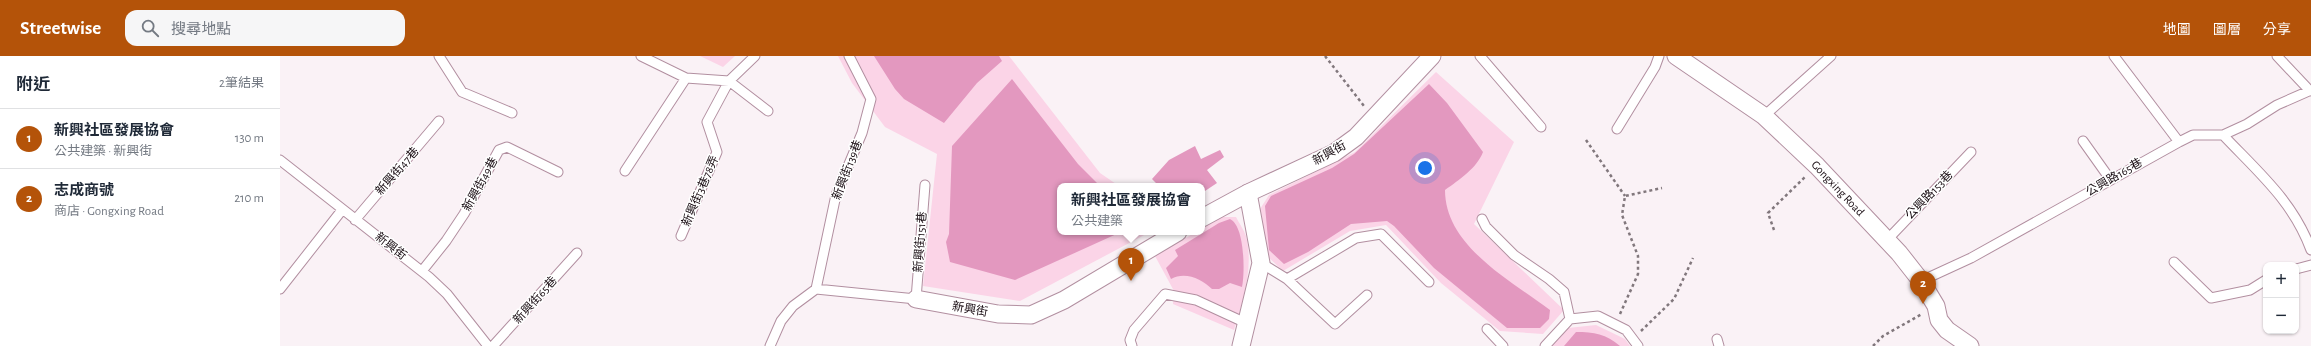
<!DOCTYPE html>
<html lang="zh-TW">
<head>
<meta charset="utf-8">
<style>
  body { margin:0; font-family:"Alegreya Sans","Noto Sans TC",sans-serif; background:#f6f6f7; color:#1f2937 }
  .controls { position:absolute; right:12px; bottom:12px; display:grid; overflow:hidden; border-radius:8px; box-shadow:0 1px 3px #0004 }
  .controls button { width:36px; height:36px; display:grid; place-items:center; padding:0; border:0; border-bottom:1px solid #e0e1e3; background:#fff; color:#1f2937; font:20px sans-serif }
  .you { position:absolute; left:1145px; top:112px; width:14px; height:14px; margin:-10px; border:3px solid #fff; border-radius:50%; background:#1a73e8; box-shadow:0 0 0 6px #1a73e833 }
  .badge { display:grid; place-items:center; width:26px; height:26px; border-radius:50%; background:#b45309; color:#fff; font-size:13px; font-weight:700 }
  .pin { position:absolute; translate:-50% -33px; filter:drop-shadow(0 1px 2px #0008) }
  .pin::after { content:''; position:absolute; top:21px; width:14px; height:12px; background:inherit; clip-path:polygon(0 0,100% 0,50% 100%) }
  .popup { position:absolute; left:777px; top:127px; width:148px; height:52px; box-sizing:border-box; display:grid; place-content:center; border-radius:8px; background:#fff; filter:drop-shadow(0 1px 3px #0005); font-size:13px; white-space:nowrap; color:#747a83 }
  .popup b { font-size:15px; color:#1f2937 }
  .popup::after { content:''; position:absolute; left:50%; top:100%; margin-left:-8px; border:8px solid transparent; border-top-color:#fff }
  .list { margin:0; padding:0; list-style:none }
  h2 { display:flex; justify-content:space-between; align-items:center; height:52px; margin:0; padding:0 16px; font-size:17px }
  h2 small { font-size:13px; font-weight:400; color:#747a83 }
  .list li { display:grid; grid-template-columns:26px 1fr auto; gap:12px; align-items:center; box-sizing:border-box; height:60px; padding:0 16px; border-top:1px solid #e0e1e3 }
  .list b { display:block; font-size:15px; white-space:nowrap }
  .list p { margin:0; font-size:13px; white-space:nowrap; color:#747a83 }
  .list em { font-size:13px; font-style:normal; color:#747a83 }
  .icon { flex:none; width:22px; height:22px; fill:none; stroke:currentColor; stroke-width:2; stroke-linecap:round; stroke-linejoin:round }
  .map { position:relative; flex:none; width:2031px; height:290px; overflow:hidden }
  header { display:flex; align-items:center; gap:24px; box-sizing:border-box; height:56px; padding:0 20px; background:#b45309; color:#fff }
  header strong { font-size:19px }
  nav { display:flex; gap:22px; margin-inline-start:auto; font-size:14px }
  .search { width:280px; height:36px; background:#f6f6f7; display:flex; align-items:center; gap:10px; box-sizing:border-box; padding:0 14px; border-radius:12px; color:#747a83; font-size:15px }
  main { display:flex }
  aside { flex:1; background:#fff }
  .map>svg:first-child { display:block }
</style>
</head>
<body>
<header>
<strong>Streetwise</strong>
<div class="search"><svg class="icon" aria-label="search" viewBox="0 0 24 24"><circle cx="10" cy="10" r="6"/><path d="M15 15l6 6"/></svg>搜尋地點</div>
<nav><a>地圖</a><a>圖層</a><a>分享</a></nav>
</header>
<main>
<aside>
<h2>附近<small>2筆結果</small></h2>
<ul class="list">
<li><span class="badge">1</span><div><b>新興社區發展協會</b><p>公共建築 · 新興街</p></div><em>130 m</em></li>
<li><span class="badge">2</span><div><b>志成商號</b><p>商店 · Gongxing Road</p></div><em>210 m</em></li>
</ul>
</aside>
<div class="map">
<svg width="2031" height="290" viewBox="0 0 2031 290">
  <rect width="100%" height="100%" fill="#faf2f6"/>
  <!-- green -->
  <path fill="#fbd4e7" d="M 420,0 L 455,0 L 443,11 Z
    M 558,0 L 729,0 L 820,117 L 839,130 L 780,130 L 780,176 L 870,176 L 740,245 L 643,230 L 657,98 L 605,71 L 572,27 Z
    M 1156,16 L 1234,86 L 1194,168 L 1284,254 L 1263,278 L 1220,275 L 1161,227 L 1106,169 L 1070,175 L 1003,215 L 988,201 L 980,153 L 989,139 L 1075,96 Z
    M 941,161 L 956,161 C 959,167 964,174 966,180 C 974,211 963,245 954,274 L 893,248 L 894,235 L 875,200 L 916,176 L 922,176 L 922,172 Z
    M 1316,269 L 1345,283 L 1350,290 L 1271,290 L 1288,272 Z"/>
  <!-- water -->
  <path fill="#e398bf" d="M 594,0 L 719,0 L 722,5 L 697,27 L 664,67 L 624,43 L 615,33 Z
    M 732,23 L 798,108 L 820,130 L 780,130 L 780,176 L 841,176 L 735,224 L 670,206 L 666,186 L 669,178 L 672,90 Z
    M 1149,28 L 1167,47 L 1203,96 C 1197,112 1179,124 1165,134 C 1165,190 1230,224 1270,254 L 1269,263 L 1260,272 L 1227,272 L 1154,212 L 1114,170 L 1107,165 L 1071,168 L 1028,196 L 1004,208 L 989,194 L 985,150 L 991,140 L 1052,112 L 1074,98 Z
    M 915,90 L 921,103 L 940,94 L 944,101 L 927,114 L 937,127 L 922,137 L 922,130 L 879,130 L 872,123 L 889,104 Z
    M 950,163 C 965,170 965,217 962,231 L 950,227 L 939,233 L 932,233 C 922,223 905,215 891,223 L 886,212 L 898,200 L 895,194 L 939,167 Z
    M 845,176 L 862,176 L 849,184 Z
    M 1296,276 C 1314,276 1326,278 1340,290 L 1284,290 Z"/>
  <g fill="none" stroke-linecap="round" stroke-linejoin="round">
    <defs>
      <path id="service" d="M 159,0 L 182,36 L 232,57
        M 361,0 L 406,22 L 449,25 L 488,55
        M 1200,0 L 1261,71
        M 1834,0 L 1899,86
        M 1997,0 L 2030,35
        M 1484,60 L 1551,0
        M 1337,73 L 1375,11 L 1379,0
        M 1943,79 C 1978,116 2013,145 2031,194
        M 1803,85 L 1830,123
        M 0,104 L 149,221 L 167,238 L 208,290
        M 345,115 L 406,22
        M 1202,163 L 1206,171 L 1234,199 L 1269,223 L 1284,236 L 1290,263
        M 75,164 L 159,65
        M 401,180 L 437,96 L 427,66 L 449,25 L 475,0
        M 1608,183 L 1691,96
        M 1894,206 L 1931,242 L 1970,234 L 1986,224
        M 981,207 L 1007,223 L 1076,182 L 1101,178 L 1149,226
        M 2016,213 L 2031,209
        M 142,215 L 166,185 L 184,158 L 219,94 L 227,91 L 278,116
        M 1007,223 L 1055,268 L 1087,239
        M 1641,225 L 1691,202 L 1899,86 L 1913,79 L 1943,79 L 1967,68 L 1997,49 L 2031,34
        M 0,233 L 62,154
        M 536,233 L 556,139 L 582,77 L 591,43 L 569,0
        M 1207,273 L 1223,290
        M 1437,283 L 1439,290
        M 213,290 L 297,197
        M 490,290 L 501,265 L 513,250 L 536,233 L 636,243 L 645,129
        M 852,290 L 850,284 L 854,274 L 885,238 L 916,244 L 968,268
        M 1265,290 L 1290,263 L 1318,260 L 1346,274 L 1358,290"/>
      <g id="minor">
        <path id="s1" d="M 1396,0 L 1484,60 L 1537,110 L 1619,197 L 1641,225 L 1656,250 L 1659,264 L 1667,274 L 1690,290"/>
        <path d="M 922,162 L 968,137 L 1054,97 L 1076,81 L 1152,0"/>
        <path d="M 636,243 L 718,258 L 751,259 L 784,244 L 898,176"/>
        <path d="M 961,290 L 981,207 L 968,137"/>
      </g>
    </defs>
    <!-- service casing -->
    <use href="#service" stroke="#b28fa0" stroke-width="11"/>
    <!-- minor casing -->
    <use href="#minor" stroke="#b28fa0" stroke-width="19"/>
    <!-- path -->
    <path stroke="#81777c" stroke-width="2.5" stroke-dasharray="3 3" stroke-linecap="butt" d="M 1045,0 L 1084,50
      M 1306,84 L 1345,140
      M 1494,174 L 1488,157 L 1525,121
      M 1340,258 L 1358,218 L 1358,200 L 1342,159 L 1345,140 L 1382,132
      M 1361,275 L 1394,243 L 1413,202
      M 1593,290 L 1603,280 L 1642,258"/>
    <!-- service -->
    <use href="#service" stroke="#fff" stroke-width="9"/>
    <!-- minor -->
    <use href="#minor" stroke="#fff" stroke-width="17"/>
  </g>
  <g text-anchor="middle" stroke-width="3" stroke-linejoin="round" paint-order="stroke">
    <!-- street labels -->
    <g font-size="12" fill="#170b11" stroke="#fff">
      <text transform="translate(1049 97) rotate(-29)" y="4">新興街</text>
      <text transform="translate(567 114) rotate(-69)" y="4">新興街139巷</text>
      <text transform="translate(117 115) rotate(-49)" y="4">新興街47巷</text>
      <text transform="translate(1834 121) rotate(-30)" y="4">公興路165巷</text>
      <text transform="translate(200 128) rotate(-61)" y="4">新興街49巷</text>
      <text dy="4" stroke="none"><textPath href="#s1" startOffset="210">Gongxing Road</textPath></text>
      <text transform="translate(420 135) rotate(-67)" y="4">新興街3巷78弄</text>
      <text transform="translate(1649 139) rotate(-46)" y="4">公興路153巷</text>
      <text transform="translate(640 186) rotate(-86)" y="4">新興街151巷</text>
      <text transform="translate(111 190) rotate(38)" y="4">新興街</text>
      <text transform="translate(255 244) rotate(-48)" y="4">新興街65巷</text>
      <text transform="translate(690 253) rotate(10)" y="4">新興街</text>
    </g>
  </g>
</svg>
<div class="controls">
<button>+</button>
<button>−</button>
</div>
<div class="you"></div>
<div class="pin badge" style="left:851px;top:225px">1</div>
<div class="popup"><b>新興社區發展協會</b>公共建築</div>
<div class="pin badge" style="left:1643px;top:248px">2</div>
</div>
</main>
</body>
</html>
